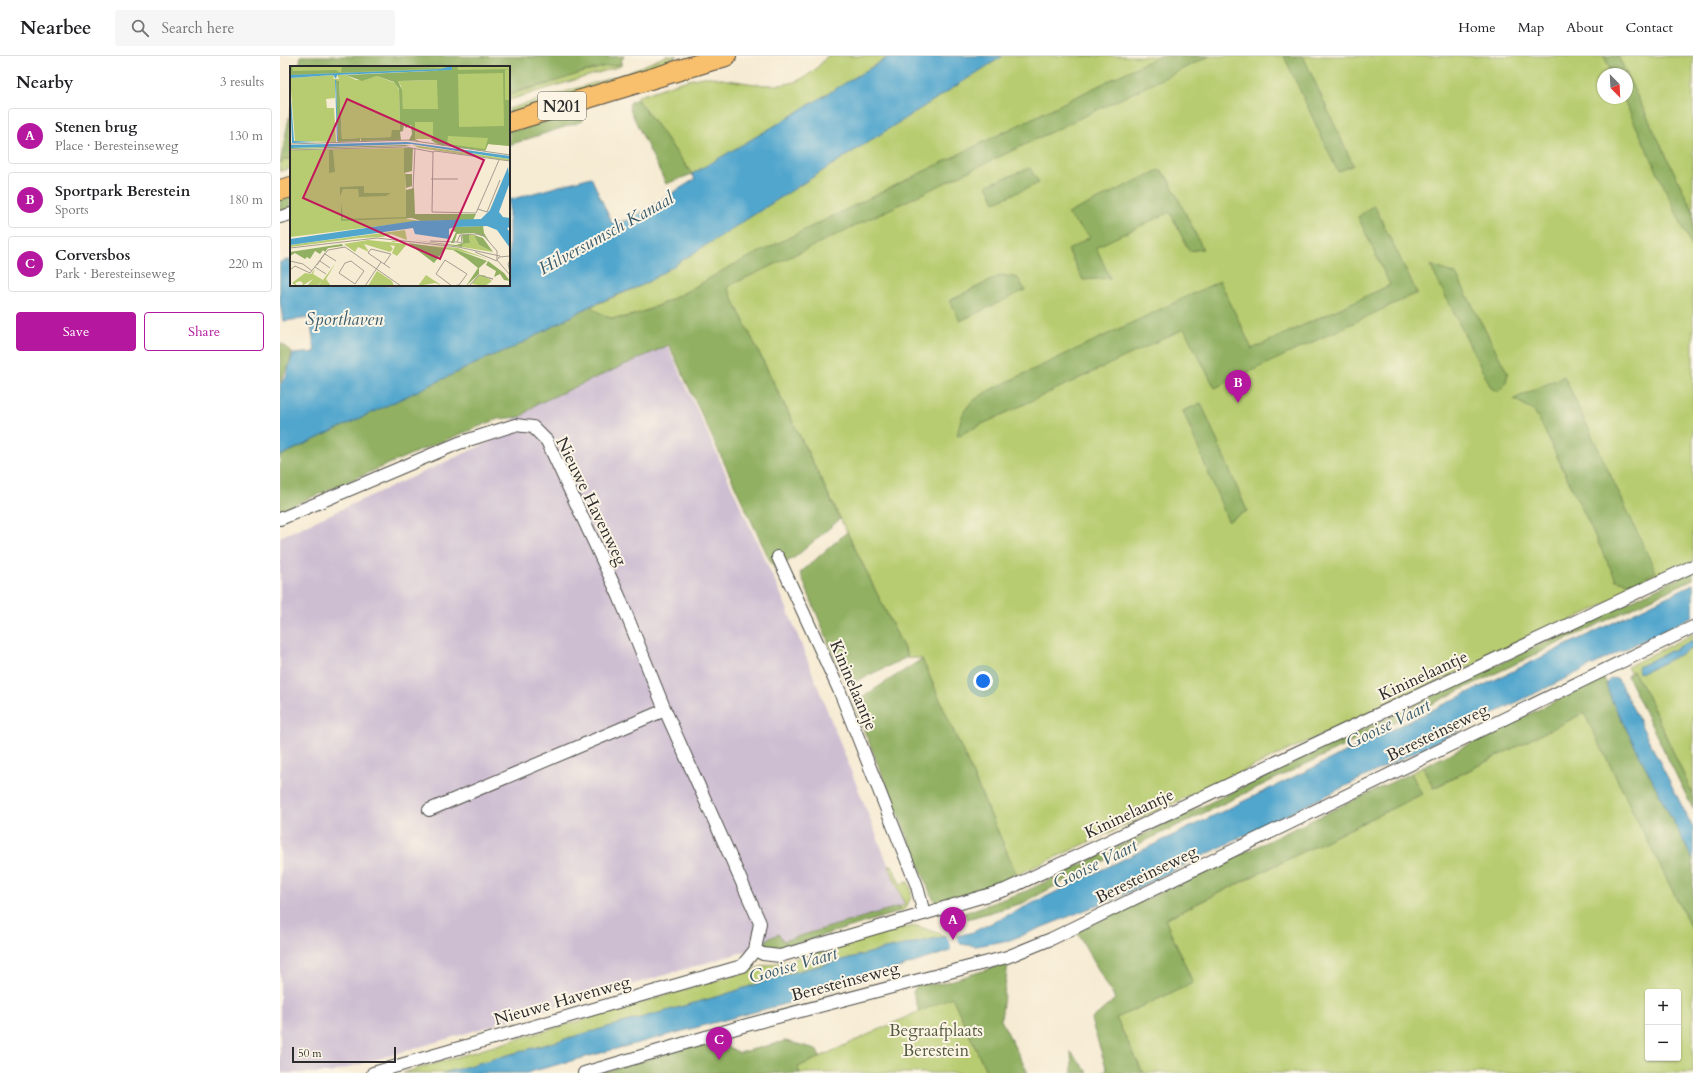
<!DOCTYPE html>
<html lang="en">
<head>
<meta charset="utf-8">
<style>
  body { margin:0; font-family:Cardo,serif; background:#f6f6f6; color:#202124 }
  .controls { position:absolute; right:12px; bottom:12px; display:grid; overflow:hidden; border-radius:4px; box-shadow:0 1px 3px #0004 }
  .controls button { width:36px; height:36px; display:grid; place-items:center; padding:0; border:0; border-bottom:1px solid #e0e0e0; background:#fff; color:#202124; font:20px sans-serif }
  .compass { position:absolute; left:1317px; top:12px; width:36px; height:36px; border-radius:50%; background:#fff; box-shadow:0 1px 3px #0004; rotate:156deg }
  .scale { position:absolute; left:12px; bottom:10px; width:104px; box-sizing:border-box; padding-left:4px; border:2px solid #2b2b2b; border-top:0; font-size:11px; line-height:14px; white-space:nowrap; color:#2b2b2b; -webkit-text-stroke:3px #fcf5e5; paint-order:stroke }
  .you { position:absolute; left:703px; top:625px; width:14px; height:14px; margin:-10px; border:3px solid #fff; border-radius:50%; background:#1a73e8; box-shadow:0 0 0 6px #1a73e833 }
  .badge { display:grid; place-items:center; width:26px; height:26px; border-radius:50%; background:#b5179e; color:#fff; font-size:13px; font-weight:700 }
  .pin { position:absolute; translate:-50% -33px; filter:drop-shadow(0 1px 2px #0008) }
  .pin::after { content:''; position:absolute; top:21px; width:14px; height:12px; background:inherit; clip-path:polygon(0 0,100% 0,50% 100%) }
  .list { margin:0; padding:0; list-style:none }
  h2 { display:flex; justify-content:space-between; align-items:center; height:52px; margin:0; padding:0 16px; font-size:17px }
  h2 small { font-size:13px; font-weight:400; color:#757577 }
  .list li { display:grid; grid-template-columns:26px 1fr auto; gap:12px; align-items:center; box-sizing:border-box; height:56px; margin:0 8px 8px; padding:0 8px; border:1px solid #e0e0e0; border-radius:4px }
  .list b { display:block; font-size:15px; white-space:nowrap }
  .list p { margin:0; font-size:13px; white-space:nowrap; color:#757577 }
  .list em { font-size:13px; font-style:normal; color:#757577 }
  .actions { display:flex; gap:8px; padding:12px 16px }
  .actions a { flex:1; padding:9px 0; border:1px solid #b5179e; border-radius:4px; text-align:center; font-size:14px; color:#b5179e }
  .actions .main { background:#b5179e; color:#fff }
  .icon { flex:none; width:22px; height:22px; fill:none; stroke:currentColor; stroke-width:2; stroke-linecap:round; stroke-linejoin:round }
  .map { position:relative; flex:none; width:1413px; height:1017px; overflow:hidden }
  header { display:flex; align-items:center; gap:24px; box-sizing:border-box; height:56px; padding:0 20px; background:#fff; border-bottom:1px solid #e0e0e0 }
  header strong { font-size:19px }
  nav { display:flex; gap:22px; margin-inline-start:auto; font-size:14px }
  .search { width:280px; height:36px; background:#f6f6f6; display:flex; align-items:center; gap:10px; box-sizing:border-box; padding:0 14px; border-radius:4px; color:#757577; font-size:15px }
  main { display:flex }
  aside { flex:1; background:#fff }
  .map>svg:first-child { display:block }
</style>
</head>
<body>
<header>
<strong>Nearbee</strong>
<div class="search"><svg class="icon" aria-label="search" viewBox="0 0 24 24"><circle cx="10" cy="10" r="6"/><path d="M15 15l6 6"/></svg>Search here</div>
<nav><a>Home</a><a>Map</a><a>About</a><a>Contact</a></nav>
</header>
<main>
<aside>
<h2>Nearby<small>3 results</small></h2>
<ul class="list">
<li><span class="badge">A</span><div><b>Stenen brug</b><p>Place · Beresteinseweg</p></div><em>130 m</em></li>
<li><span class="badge">B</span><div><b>Sportpark Berestein</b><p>Sports</p></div><em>180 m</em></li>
<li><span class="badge">C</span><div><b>Corversbos</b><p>Park · Beresteinseweg</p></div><em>220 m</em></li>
</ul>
<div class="actions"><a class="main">Save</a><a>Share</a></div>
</aside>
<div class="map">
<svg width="1413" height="1017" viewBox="0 0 1413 1017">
  <rect width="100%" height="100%" fill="#fcf5e5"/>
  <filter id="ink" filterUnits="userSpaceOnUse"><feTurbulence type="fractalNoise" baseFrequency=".025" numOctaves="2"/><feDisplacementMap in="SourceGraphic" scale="8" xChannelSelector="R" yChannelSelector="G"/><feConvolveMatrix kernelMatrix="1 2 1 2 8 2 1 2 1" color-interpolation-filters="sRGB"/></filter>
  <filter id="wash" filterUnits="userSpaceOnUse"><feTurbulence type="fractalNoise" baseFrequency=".012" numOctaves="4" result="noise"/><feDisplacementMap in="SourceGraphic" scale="16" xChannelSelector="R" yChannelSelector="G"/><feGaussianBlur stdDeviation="0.9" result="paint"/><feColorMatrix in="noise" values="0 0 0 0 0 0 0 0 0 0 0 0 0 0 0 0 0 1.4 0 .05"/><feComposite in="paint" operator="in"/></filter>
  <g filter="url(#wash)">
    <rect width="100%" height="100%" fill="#f6ebd3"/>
    <!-- industrial -->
    <path fill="#cdbed2" d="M 384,282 L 506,550 L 624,849 L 50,1017 L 0,1017 L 0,481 L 216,383 L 256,340 Z"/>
    <!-- green -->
    <path fill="#b7cc70" stroke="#717c4e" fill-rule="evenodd" d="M 386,0 L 397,0 L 364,16 L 229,58 L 229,53 L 347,17 Z
      M 547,0 L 610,0 L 496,69 L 412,118 L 356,41 C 376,35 404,23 424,21 C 431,20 441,23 448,24 C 489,30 519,38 547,0 Z
      M 723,0 L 1413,0 L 1413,506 L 1328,547 L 737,819 L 642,603 L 628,601 L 440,217 C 416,230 358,265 331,262 C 324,261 316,254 310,251 L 365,228 ZM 1323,18 L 1347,18 L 1347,42 L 1323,42 Z
      M 342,6 L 341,10 L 229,44 L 229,38 L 269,28 C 276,22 305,16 314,14 C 318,13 319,10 323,10 C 328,8 334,9 339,9 Z
      M 5,103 L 11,103 L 11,112 L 0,115 L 0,107 Z
      M 1413,578 L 1413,584 L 1358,611 L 1367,615 L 1413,592 L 1413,739 L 1368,641 L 1353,615 L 1350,617 L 1347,611 Z
      M 1304,656 L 1413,876 L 1413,1017 L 863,1017 L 836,962 L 913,927 L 884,864 L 1141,738 L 1131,717 L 1143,711 L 1154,732 ZM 1368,936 L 1398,936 L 1398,1002 L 1368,1002 Z
      M 612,809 L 620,828 L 628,826 C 635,836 630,848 622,855 L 617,851 L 625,849 L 609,810 Z
      M 637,870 L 667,880 L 605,893 L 507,918 L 443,939 L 163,1017 L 123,1017 L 488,909 L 541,896 L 602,875 Z
      M 672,940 L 707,1017 L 320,1017 L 436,983 L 459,997 L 506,985 L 518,1011 Z"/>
    <!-- forest -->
    <path fill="#91b062" stroke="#5e6e46" d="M 21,0 L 331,1 L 344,0 L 339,9 C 306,11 276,29 244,33 C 240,34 237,37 233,38 L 229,38 L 229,11 L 19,11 Z
      M 879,0 L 930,0 L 447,231 L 560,463 L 514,502 L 495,512 L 491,507 L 389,289 L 255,349 L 241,361 L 218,363 L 141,394 L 0,455 L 0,400 L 216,298 L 235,291 L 310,250 C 316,254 324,261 331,262 C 359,266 422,227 447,212 Z
      M 1004,0 L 1023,0 L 1073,109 L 1058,116 Z
      M 1324,0 L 1338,0 L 1347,18 L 1332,18 Z
      M 1347,19 L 1413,155 L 1413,193 L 1343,42 L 1347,42 Z
      M 355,44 L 358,44 L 412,118 L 386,128 L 351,56 L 349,49 L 351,46 Z
      M 11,52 L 11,103 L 5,103 L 0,107 Z
      M 301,62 L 303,65 L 229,89 L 229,74 L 275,64 Z
      M 750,112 L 759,127 L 715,146 L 707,129 Z
      M 879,114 L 888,122 L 923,193 L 909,195 L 890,156 L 816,191 L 830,222 L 803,224 L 788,194 L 810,181 L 787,158 Z
      M 11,139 L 11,154 L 0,157 L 0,143 Z
      M 1094,149 L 1137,237 L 935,332 L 904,273 L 677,380 C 683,352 685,349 710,334 L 940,225 L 972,293 L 1110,229 L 1078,161 Z
      M 1150,209 L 1176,218 L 1228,318 L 1225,329 L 1218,336 L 1211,332 Z
      M 722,219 L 738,222 L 745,234 L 680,265 L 670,244 Z
      M 0,288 L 3,288 L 12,296 L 9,309 L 0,327 Z
      M 1284,320 L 1376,516 L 1352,528 L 1336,524 L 1259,363 L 1253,354 L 1234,343 Z
      M 921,347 L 967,455 L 948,465 L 903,355 Z
      M 567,476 L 628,601 L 576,625 L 564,624 L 520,517 Z
      M 1413,515 L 1413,523 L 815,809 L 743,847 L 687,863 L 684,857 L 746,835 Z
      M 642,603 L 737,819 L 658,850 L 651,839 L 573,647 Z
      M 1353,615 L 1368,641 L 1413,739 L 1413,753 L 1347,620 Z
      M 1324,621 L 1332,645 L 1413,804 L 1413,876 L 1304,657 L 1153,732 L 1143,711 Z
      M 1131,717 L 1142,738 L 885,863 L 913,927 L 836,962 L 863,1017 L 819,1017 L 827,1014 L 811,964 L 835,943 L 797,876 Z
      M 617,851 L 622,855 L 505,891 L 495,892 L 485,887 L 487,883 L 499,878 L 503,885 Z
      M 728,907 L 721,964 L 748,1017 L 707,1017 L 672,941 L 639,956 L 633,936 L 638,928 L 658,928 L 667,926 Z
      M 436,983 L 459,997 L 506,985 L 536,993 L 540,1001 L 518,1011 L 520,1017 L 320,1017 Z
      M 791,996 L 808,1017 L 792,1017 Z"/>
    <!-- water -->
    <path fill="#51a6cd" stroke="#3e687c" d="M 610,0 L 723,0 L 365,228 L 310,250 L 235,291 L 216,298 L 0,400 L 0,329 L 6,320 L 13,298 L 35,296 L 30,262 L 3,265 L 0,244 L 0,206 L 11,203 L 11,229 L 229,229 L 229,144 L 311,121 L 332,167 L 349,164 L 415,123 L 412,118 L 496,69 Z
      M 1413,528 L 1413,560 L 843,839 L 730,884 L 696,890 L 679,888 L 671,890 L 670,895 L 523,943 L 246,1017 L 163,1017 L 443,939 L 507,918 L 605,893 L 667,880 L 668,882 L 693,876 Z
      M 1413,584 L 1413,592 L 1367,615 L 1359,617 L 1358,611 Z
      M 1331,622 L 1338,623 L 1413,772 L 1413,804 L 1332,645 L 1326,628 Z"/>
    <!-- pier -->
    <path fill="#f6ebd3" d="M 675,877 L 681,890 L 672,892 L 672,896 L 670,897 L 671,890 L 666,878 L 669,879 Z"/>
  </g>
  <g filter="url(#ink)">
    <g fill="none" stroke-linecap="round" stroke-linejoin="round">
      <defs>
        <path id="street" d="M 0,161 L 11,158
          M 0,463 L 179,387 L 235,369 L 253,371 L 267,385 L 339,540 L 385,654 L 480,867 L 475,894 L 462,910 L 93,1017
          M 498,501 L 560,636 L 637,830 L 644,858
          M 149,754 L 385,654
          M 475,894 L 483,898 L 500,900 L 725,834 L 1413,510
          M 304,1017 L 463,970 L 727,901 L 771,883 L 1413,571"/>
        <path id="primary" d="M 229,66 L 446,0
          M 0,134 L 11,131"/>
      </defs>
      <!-- street casing -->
      <use href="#street" stroke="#494844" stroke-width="14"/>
      <!-- primary casing -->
      <use href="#primary" stroke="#494844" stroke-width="22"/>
      <!-- street -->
      <use href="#street" stroke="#fff" stroke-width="12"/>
      <!-- primary -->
      <use href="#primary" stroke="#f8bf6c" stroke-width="20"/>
    </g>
  </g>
  <g text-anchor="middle" stroke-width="4" stroke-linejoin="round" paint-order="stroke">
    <!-- shield labels -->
    <rect fill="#fcf5e5" stroke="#6a6863" stroke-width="1" x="258" y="36" width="48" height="28" rx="3"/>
    <g font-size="16" font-weight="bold" fill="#2b2b2b">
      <text x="282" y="56">N201</text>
    </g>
    <!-- street labels -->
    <g font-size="17" fill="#2b2b2b" stroke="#fcf5e5">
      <text transform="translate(312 445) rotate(64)" y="6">Nieuwe Havenweg</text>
      <text transform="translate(1143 619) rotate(-25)" y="6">Kininelaantje</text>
      <text transform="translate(574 629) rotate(67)" y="6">Kininelaantje</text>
      <text transform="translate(1157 676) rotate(-26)" y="6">Beresteinseweg</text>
      <text transform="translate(849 757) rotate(-25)" y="6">Kininelaantje</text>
      <text transform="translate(866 818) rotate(-26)" y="6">Beresteinseweg</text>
      <text transform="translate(565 925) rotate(-15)" y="6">Beresteinseweg</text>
      <text transform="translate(282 944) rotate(-16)" y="6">Nieuwe Havenweg</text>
    </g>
    <!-- park labels -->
    <g font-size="17" fill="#555b40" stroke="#fcf5e5">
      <text x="656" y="980">Begraafplaats<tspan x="656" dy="20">Berestein</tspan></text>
    </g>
    <!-- water labels -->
    <g font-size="18" font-style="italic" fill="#3a5c6c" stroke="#fcf5e5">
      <text transform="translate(326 177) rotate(-29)" y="6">Hilversumsch Kanaal</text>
      <text x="64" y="269">Sporthaven</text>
      <text transform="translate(1108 668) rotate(-26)" y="6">Gooise Vaart</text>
      <text transform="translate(815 808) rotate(-26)" y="6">Gooise Vaart</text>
      <text transform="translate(513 909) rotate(-16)" y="6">Gooise Vaart</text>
    </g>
  </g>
  <!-- overview -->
  <g transform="translate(10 10)">
    <rect width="220" height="220" fill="#f6ebd3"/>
    <path d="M 0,0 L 161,0 L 161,4 L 165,4 L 165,0 L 220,0 L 220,80 L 198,78 L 196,84 L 150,79 L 143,76 L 143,73 L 125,73 L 125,44 L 113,43 L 111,20 L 108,15 L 147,14 L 147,4 L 0,10 ZM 43,9 L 44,13 L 49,13 L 47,9 L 56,9 L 66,14 L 74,14 L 87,10 L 105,17 L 109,24 L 110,64 L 102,64 L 102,71 L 71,72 L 71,75 L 70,72 L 52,73 L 49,15 L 45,14 L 45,32 L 36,33 L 37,42 L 44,42 L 46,76 L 5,75 L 0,12 ZM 123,79 L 220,93 L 220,95 L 129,82 ZM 114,82 L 117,153 L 131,155 L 0,171 L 0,84 ZM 115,164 L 117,174 L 101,168 L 93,171 L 69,172 L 0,181 L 0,179 ZM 179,169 L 184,169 L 189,179 L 203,186 L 172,181 L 173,178 L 180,177 ZM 78,174 L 117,178 L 107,190 L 102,187 L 105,180 L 100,179 L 103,183 L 100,186 L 74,178 L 79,186 L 68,181 L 65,186 L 54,178 ZM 103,175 L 116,176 L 168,182 L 198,193 L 167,184 L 117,178 L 164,182 L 117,176 L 101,176 ZM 45,198 L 36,213 L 41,220 L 28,220 L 32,215 L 27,220 L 17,220 L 23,213 L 12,220 L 13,217 L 10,215 L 5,217 L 7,220 L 2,217 L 15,207 L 21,208 L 25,203 L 23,208 L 33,214 ZM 87,205 L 102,215 L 104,220 L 78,220 ZM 136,209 L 151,219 L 145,217 L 128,220 ZM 194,209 L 202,215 L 195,220 L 182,218 L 187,210 Z" fill="#b7cc70"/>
    <path d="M 0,0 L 2,0 L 3,5 L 46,4 L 51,7 L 52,0 L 159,2 L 0,9 ZM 162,0 L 167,0 L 168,4 L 220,3 L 215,4 L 215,34 L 220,34 L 220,80 L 198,78 L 195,85 L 150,79 L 141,74 L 143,72 L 143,56 L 125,56 L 125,73 L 129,75 L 119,74 L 122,68 L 121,59 L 116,62 L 114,59 L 113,65 L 110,66 L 111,74 L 71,75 L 71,72 L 101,71 L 102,64 L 110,64 L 109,23 L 104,16 L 87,10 L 72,15 L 56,9 L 162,4 ZM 213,7 L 214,60 L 169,61 L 168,8 ZM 147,14 L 148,43 L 113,43 L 112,24 L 108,15 ZM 158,70 L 197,72 L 198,72 L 195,83 L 157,78 ZM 46,14 L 49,15 L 52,73 L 70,72 L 70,75 L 48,76 ZM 115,79 L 121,80 L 0,83 L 0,82 ZM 114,82 L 123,82 L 122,105 L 114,107 ZM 39,84 L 43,84 L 45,106 L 39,107 ZM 115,108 L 122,108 L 122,120 L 116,122 ZM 74,120 L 74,127 L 101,127 L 96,130 L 69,131 L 68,123 L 53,123 L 50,131 L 50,121 ZM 124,122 L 125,148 L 186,148 L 183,154 L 131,155 L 122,152 L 51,155 L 51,136 L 53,153 L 116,151 L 116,124 ZM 193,160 L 194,167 L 200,177 L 195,171 L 184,167 L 167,168 L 164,177 L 161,177 L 166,166 L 162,165 L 164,161 ZM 172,169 L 179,169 L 180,177 L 173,178 L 172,181 L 123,174 L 166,179 L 173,177 ZM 184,169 L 193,172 L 203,186 L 189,179 ZM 118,177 L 167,184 L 197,195 L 189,202 L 189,208 L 176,220 L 188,202 L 177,193 L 163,184 L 155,183 L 144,197 ZM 52,178 L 53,180 L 38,182 L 35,186 L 33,184 L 30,188 L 25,185 L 20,193 L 17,191 L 15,193 L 5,187 L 0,190 L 0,186 ZM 198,195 L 214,207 L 220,215 L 214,214 L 210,208 L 204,211 L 206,205 L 196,199 Z" fill="#91b062" fill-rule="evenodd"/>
    <path d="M 162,0 L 162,4 L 47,9 L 46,13 L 43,9 L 0,12 L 0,9 L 150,3 ZM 45,14 L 46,14 L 48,75 L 47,75 ZM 0,19 L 4,75 L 27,76 L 2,77 ZM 117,76 L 220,90 L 220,93 L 121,78 L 0,82 L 0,79 ZM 218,101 L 220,116 L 209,146 L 213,151 L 220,152 L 220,161 L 217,162 L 220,167 L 220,182 L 207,164 L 197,160 L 164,161 L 159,163 L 159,173 L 125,168 L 123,162 L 0,179 L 0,173 L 124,155 L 191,153 L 200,144 Z" fill="#51a6cd"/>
    <path fill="none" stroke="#a59e90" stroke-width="1" d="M 0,78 L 118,74 L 220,89M 0,84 L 116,81 L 143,86M 209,94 L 186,147 L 142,146 L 143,86 L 145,85 L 220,95M 141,113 L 168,113M 123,123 L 125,82M 188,143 L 197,146 L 210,114M 171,169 L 172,177 L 167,176 L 170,169 L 187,168 L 194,170 L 207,185 L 207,194M 140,175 L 167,176M 0,182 L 87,172 L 168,181 L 210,190M 185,186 L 207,195M 35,188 L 46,195M 220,190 L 209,191 L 207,194 L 220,209M 155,194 L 177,208 L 169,219 L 162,220 L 146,208 ZM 220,194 L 218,198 L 220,206M 0,195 L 13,198 L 22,205M 30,195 L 40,202M 61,195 L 74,205 L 65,218 L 49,207 L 55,197 ZM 94,198 L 101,188 L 81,183 L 78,187 L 100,202M 27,199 L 35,187M 25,201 L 36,208M 0,204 L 5,200 L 20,207 L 38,184 L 55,181 L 111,220M 75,220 L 91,196M 179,220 L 189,209 L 203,213 L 199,212"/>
    <path fill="#c2185b" fill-opacity="0.15" stroke="#c2185b" stroke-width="2" d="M 57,33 L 194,94 L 150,193 L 13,132 Z"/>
    <rect width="220" height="220" fill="none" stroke="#2b2b2b" stroke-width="2"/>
  </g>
</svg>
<div class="controls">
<button>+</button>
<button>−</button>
</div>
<svg class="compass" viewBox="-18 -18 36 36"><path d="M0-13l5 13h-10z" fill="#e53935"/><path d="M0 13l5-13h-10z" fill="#757577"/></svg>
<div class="scale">50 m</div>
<div class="you"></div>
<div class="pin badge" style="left:673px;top:884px">A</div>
<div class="pin badge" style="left:958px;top:347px">B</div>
<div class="pin badge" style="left:439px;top:1004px">C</div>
</div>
</main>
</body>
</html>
